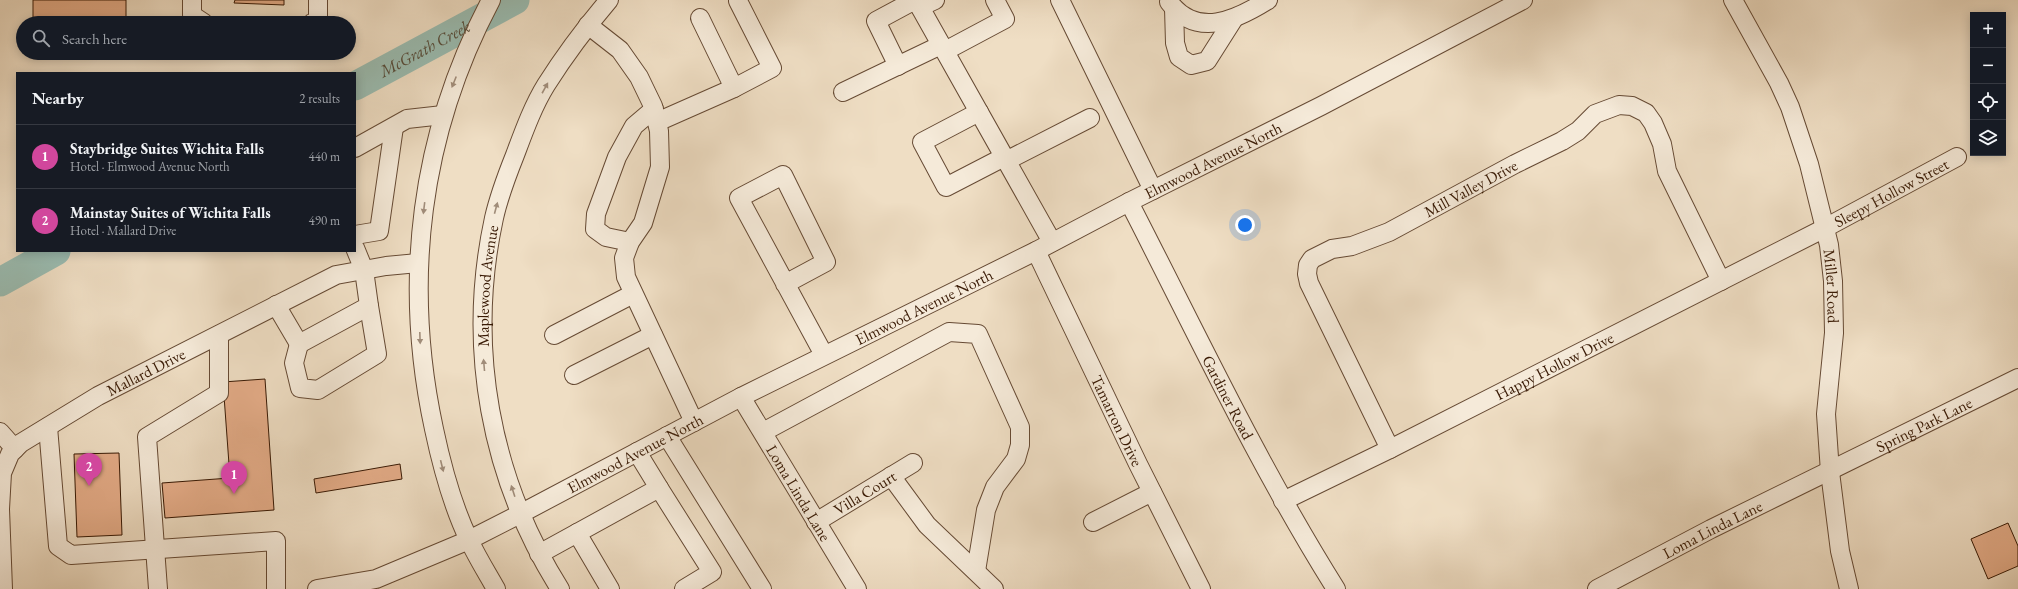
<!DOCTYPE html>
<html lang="en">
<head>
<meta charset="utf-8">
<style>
  body { margin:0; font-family:"EB Garamond",serif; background:#242831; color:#f1f3f6 }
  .controls { position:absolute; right:12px; top:12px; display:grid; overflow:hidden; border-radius:0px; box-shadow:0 2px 10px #0003 }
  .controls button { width:36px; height:36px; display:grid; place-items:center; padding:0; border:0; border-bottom:1px solid #363941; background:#171b24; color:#f1f3f6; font:20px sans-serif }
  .you { position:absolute; left:1245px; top:225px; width:14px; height:14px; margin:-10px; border:3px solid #fff; border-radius:50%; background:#1a73e8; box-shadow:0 0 0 6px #1a73e833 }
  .badge { display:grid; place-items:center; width:26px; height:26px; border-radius:50%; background:#d93025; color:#fff; font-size:13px; font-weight:700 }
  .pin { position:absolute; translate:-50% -33px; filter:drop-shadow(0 1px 2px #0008) }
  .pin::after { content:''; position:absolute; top:21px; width:14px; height:12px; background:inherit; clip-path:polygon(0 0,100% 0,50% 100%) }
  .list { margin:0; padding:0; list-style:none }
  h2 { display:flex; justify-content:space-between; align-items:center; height:52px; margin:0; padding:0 16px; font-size:17px }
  h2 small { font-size:13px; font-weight:400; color:#9ea1a6 }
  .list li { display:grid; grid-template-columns:26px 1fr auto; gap:12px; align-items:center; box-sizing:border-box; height:64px; padding:0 16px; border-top:1px solid #363941 }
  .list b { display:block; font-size:15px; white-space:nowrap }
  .list p { margin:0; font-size:13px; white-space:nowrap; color:#9ea1a6 }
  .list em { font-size:13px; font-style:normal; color:#9ea1a6 }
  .icon { flex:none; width:22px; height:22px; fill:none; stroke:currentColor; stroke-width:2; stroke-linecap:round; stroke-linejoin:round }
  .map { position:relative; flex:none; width:2018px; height:589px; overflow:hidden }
  .search { position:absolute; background:#171b24; box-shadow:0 2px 10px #0003; left:16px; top:16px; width:340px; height:44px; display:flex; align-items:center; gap:10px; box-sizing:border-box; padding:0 14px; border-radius:22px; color:#9ea1a6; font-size:15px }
  .panel { position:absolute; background:#171b24; box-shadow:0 2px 10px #0003; left:16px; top:72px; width:340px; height:180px; border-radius:0px }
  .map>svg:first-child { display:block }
</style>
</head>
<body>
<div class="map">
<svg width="2018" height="589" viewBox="0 0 2018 589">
  <rect width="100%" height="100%" fill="#efdec4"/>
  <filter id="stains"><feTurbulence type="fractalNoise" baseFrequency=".005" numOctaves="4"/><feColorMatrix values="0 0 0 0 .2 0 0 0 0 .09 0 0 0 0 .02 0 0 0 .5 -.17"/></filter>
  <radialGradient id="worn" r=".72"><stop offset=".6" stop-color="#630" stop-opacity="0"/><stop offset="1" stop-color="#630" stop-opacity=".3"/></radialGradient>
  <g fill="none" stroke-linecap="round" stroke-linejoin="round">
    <!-- river -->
    <g stroke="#9abcb1" stroke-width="29">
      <path id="s1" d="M 355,86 L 515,0"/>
      <path d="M 0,282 L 56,251"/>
    </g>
  </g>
  <!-- building -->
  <path fill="#e4ac88" stroke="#381904" d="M 33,0 L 126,0 L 126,19 L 33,18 Z
    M 235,0 L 284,0 L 284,5 L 234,3 Z
    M 265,379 L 274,510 L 165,518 L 162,483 L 230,478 L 223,382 Z
    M 119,453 L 122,535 L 77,537 L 74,454 Z
    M 400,464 L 402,479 L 316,493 L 314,479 Z
    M 2008,523 L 2018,546 L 2018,566 L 1988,579 L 1971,539 Z"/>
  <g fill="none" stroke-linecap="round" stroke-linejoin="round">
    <defs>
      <g id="minor">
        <path d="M 192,0 L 192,15 L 204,23"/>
        <path d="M 491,0 C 420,134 402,281 434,429 C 442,467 452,505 469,540 C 477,557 487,573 496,589"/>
        <path d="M 916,0 L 1052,242"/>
        <path d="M 1060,0 L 1153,190"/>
        <path id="s2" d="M 1733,0 L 1779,83 L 1790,107 L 1809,164 L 1829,245 L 1833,281 L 1834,333 L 1826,414 L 1830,472 L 1840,551 L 1849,589"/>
        <path d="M 1169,2 C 1197,39 1236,20 1268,0"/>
        <path d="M 920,7 L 935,0"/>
        <path d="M 1174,8 L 1175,43 L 1179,57 L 1191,65 L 1207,61 L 1233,20"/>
        <path d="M 700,18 L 734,88"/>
        <path d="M 312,23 L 318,22 L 318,0"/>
        <path d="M 588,25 L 620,50 L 639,77 L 653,106 L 659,131 L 660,167 L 643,223 L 630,242 L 624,258 L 626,277 L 694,422"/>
        <path d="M 945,51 L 1005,19 L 995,0"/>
        <path d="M 898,66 L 876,21 L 915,0"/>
        <path d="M 843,92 L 941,45"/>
        <path d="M 979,112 L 922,142 L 946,187 L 1004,157"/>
        <path d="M 657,122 L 734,88 L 772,68 L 738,1"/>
        <path d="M 355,148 L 407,119 L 443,115"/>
        <path d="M 1006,161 L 1090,118"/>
        <path id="s3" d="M 1129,202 C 1196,332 1258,465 1336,589"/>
        <path d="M 355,235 L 379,231 L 394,127"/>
        <path d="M 630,242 L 606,237 L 595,229 L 596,214 L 617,157 L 634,126 L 654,109"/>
        <path id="s4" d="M 1036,251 L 1138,464 L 1201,589"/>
        <path d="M 785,284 L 826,262 L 783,175 L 739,198 L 824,355"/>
        <path d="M 276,305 L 299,344 L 369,306 L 364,270 L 355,248"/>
        <path d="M 554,335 L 633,294"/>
        <path d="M 299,344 L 294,363 L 300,388 L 318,390 L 377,354 L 369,306"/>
        <path d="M 574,375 L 653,335"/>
        <path id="s5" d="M 741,397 L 857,589"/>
        <path d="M 48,427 L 58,546 L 71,555 L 276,541 L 276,589"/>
        <path d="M 0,432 L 15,449"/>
        <path d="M 763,432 L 949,332 L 978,334 L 1020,427 L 1020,445 L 1016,459 L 995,487 L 986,510 L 976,571"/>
        <path d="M 667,436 L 762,589"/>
        <path id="s6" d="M 1390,449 L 1309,283 L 1307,274 L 1308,265 L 1312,259 L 1332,249 L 1352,246 L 1389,232 L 1515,164 L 1562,141 L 1578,131 L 1595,114 L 1619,105 L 1632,106 L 1646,113 L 1653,123 L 1662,144 L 1667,171 L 1721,281"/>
        <path d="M 891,476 L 927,525 L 994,589"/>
        <path d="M 659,488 L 712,572 L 684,589"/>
        <path id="s7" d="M 1283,501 L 1390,449 L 1825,228 L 1957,157"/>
        <path id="s8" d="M 816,522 L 913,463"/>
        <path d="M 1093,522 L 1152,492"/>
        <path d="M 577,533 L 610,589"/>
        <path d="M 539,554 L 659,488 L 637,452"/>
        <path id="s9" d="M 3,589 L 0,509 L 2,473 L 10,454 L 21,443 L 98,396 L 336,275 L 386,266 L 418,263"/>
        <path d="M 158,589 L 147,437 L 219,393 L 219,335"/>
        <path id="s10" d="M 317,589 L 376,579 L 469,540 L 520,514 L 741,397 L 1036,251 L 1129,202 L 1321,106 L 1523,0"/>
        <path id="s11" d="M 560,589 C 490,478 466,347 494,218 C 499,196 507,175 515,155 C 524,131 533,106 546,85 C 565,55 586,27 609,0"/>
        <path id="s12" d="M 1597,589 L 1711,529 L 2018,378"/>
      </g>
    </defs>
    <!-- minor casing -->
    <use href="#minor" stroke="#664a34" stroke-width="20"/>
    <!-- minor -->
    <use href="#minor" stroke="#f5ead9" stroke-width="18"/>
  </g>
  <!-- one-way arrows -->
  <defs><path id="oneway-solid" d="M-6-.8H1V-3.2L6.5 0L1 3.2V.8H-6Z"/></defs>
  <g fill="#a08c79">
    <use href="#oneway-solid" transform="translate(454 82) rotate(112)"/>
    <use href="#oneway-solid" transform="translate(545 88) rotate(-61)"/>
    <use href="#oneway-solid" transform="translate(424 208) rotate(97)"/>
    <use href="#oneway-solid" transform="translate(496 208) rotate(-75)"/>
    <use href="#oneway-solid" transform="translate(420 338) rotate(88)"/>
    <use href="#oneway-solid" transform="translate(484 365) rotate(-95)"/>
    <use href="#oneway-solid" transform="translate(442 466) rotate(76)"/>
    <use href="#oneway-solid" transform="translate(513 491) rotate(-108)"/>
  </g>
  <g text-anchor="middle" stroke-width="4" stroke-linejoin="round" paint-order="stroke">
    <!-- street labels -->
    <g font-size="16" fill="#381904" stroke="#f5ead9">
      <text dy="6" stroke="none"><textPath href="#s10" startOffset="996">Elmwood Avenue North</textPath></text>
      <text dy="6" stroke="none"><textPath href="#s6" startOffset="385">Mill Valley Drive</textPath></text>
      <text dy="6" stroke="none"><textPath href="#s7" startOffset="682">Sleepy Hollow Street</textPath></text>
      <text dy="6" stroke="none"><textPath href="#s11" startOffset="318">Maplewood Avenue</textPath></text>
      <text dy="6" stroke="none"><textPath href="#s2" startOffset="306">Miller Road</textPath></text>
      <text dy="6" stroke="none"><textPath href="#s10" startOffset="672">Elmwood Avenue North</textPath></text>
      <text dy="6" stroke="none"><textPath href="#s7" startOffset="303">Happy Hollow Drive</textPath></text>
      <text dy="6" stroke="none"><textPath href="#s9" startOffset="296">Mallard Drive</textPath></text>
      <text dy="6" stroke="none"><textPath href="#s3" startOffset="219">Gardiner Road</textPath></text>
      <text dy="6" stroke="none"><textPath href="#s4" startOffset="188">Tamarron Drive</textPath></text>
      <text dy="6" stroke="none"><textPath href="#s12" startOffset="366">Spring Park Lane</textPath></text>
      <text dy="6" stroke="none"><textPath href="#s10" startOffset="348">Elmwood Avenue North</textPath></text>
      <text dy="6" stroke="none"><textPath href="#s8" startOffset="57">Villa Court</textPath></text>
      <text dy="6" stroke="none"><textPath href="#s5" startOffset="112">Loma Linda Lane</textPath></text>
      <text dy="6" stroke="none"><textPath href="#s12" startOffset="130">Loma Linda Lane</textPath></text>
    </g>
    <!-- water labels -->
    <g font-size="17" font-style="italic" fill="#554a38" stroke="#f5ead9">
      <text dy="6" stroke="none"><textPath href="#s1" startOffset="79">McGrath Creek</textPath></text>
    </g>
  </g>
  <rect width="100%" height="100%" filter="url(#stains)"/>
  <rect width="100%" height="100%" fill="url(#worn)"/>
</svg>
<div class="controls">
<button>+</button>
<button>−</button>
<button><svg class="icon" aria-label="locate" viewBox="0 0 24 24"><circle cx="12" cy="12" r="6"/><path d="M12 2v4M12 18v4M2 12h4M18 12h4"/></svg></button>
<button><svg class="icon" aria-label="layers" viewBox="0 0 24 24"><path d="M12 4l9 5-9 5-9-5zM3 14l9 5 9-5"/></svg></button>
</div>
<div class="you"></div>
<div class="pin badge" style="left:234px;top:494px;background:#d1479c">1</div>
<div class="pin badge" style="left:89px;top:486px;background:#d1479c">2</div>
<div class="search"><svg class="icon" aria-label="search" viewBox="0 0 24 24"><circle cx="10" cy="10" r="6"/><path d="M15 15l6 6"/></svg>Search here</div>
<section class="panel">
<h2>Nearby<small>2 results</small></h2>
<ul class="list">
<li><span class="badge" style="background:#d1479c">1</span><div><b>Staybridge Suites Wichita Falls</b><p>Hotel · Elmwood Avenue North</p></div><em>440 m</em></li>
<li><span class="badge" style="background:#d1479c">2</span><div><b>Mainstay Suites of Wichita Falls</b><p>Hotel · Mallard Drive</p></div><em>490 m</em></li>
</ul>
</section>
</div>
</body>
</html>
